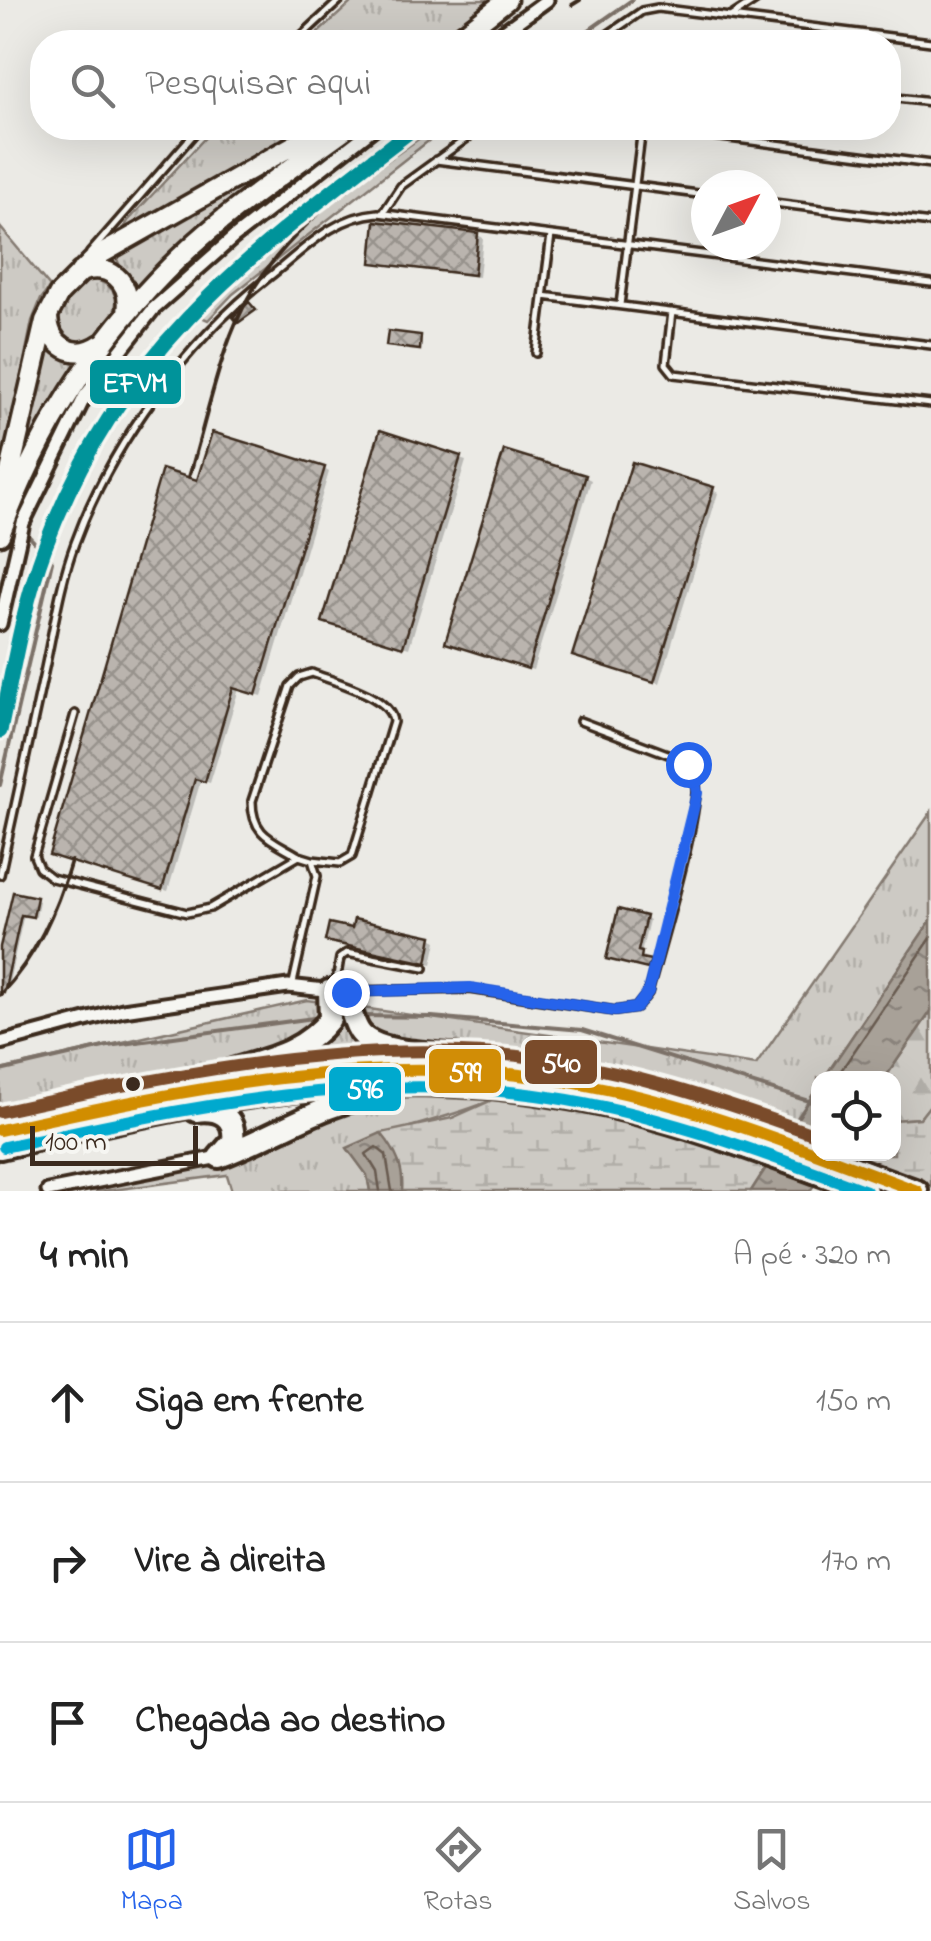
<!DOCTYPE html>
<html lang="pt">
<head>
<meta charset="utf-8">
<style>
  body { margin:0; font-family:"Indie Flower",sans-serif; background:#f2f2f2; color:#222 }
  .controls { position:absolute; right:30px; bottom:30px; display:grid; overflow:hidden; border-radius:20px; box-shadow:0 10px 40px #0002 }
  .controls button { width:90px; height:90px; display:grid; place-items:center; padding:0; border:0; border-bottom:2px solid #e0e0e0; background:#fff; color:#222; font:50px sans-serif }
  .compass { position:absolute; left:691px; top:170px; width:90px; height:90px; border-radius:50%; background:#fff; box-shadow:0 10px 40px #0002; rotate:49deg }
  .scale { position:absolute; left:30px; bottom:25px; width:168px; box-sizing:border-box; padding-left:10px; border:5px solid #3b2a1e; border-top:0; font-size:28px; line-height:35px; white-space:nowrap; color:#3b2a1e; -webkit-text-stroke:8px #f6f6f2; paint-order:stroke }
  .stop { position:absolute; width:30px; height:30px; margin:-22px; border:8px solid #2563eb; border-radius:50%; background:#fff }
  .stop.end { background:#2563eb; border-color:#fff; box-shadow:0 2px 10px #0008 }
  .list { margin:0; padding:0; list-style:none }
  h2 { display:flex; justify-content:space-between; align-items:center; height:130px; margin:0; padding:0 40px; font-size:42px }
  h2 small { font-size:32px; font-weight:400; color:#767676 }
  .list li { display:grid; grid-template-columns:65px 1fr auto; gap:30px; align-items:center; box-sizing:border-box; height:160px; padding:0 40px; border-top:2px solid #e0e0e0 }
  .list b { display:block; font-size:38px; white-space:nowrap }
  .list em { font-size:32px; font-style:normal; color:#767676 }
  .icon { flex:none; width:55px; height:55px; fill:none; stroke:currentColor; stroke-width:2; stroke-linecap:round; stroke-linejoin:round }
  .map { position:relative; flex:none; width:931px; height:1191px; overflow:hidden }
  .search { position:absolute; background:#fff; box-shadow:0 10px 40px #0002; left:30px; right:30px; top:30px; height:110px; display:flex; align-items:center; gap:25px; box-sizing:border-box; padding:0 35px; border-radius:40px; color:#767676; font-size:38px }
  .sheet { height:610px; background:#fff }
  nav { display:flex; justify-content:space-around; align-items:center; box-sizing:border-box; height:140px; border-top:2px solid #e0e0e0; background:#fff; font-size:28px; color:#767676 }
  nav a { display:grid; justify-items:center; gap:5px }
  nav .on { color:#2563eb }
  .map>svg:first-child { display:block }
</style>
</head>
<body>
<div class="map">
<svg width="931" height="1191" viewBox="0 0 931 1191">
  <defs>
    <pattern id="grass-tufts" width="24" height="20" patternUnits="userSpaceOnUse" patternTransform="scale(2.5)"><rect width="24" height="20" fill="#cdcac4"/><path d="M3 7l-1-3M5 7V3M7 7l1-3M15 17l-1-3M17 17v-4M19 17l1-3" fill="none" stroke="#b1aea8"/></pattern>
    <pattern id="forest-firs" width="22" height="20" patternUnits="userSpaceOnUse" patternTransform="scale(2.5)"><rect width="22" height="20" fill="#cdcac4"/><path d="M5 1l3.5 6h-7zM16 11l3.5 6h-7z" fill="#b1aea8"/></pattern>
    <pattern id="wetland-marsh" width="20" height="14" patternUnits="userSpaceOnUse" patternTransform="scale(2.5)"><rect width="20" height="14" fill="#cdcac4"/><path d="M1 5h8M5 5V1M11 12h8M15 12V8" fill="none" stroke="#b1aea8"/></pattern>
    <pattern id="water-ripples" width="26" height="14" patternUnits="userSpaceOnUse" patternTransform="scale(2.5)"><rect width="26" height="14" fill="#a8a198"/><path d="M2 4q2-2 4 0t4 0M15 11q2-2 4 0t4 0" fill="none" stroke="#8a837b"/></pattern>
    <pattern id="building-cross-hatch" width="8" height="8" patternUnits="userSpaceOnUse" patternTransform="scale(2.5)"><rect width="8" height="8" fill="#bab4ae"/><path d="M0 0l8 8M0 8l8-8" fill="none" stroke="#98938d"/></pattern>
  </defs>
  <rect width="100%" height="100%" fill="#ebeae5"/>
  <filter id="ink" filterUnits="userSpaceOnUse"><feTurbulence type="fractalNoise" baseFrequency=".01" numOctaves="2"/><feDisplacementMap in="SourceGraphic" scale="20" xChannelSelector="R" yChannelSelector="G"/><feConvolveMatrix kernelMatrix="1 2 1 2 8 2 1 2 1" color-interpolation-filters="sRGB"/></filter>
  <g filter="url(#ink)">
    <!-- grass -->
    <path fill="url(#grass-tufts)" stroke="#847a71" stroke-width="2.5" d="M 354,0 L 489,0 L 435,42 L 308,42 Z
      M 214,128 L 306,128 L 122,232 L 128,221 Z
      M 434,128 L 445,128 L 233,294 L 208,320 L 192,313 L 277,239 Z
      M 308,144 L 212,220 L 134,289 L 122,271 L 114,252 Z
      M 0,227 L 50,287 L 41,299 L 32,321 L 0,481 Z
      M 97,280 C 155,301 62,381 58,319 C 66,300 74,281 97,280 Z
      M 46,345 L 57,354 L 84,361 L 22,460 L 20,457 Z
      M 931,812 L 931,920 L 824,1078 L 818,1078 L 818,1087 L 787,1133 L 695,1102 L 601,1079 L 497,1062 L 361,1060 L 295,1064 L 124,1088 L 0,1124 L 0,1070 L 307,1000 L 756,1065 Z
      M 418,1097 L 492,1100 C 443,1121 395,1127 348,1149 L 367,1175 L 370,1191 L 232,1191 L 227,1175 L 105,1191 L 79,1191 L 220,1159 L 360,1100 Z"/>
    <!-- forest -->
    <path fill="url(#forest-firs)" stroke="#847a71" stroke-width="2.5" d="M 931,1011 L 931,1104 L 920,1118 L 894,1120 L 894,1078 L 885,1078 Z"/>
    <!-- wetland -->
    <path fill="url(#wetland-marsh)" stroke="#847a71" stroke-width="2.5" d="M 492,1100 C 584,1111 681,1131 767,1166 L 751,1191 L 402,1191 L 399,1163 L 381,1133 L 452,1118 Z
      M 931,1104 L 931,1187 L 837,1154 L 894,1154 L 894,1120 L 920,1118 Z"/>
    <!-- water -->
    <path fill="url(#water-ripples)" stroke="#7c7167" stroke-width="2.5" d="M 931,920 L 931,1011 L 885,1078 L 824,1078 Z
      M 818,1087 L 818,1154 L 835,1154 L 810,1191 L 751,1191 Z
      M 381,1133 C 396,1151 404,1168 402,1191 L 370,1191 L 367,1175 L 347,1148 Z"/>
    <!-- shadow -->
    <path fill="#0003" d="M 478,235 L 483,238 L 479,277 L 374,262 Z
      M 381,434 L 466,461 L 409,648 L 330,624 Z
      M 324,469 L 329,472 L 262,696 L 239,689 L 210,783 L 201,780 L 168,891 L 57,857 L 199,483 Z
      M 585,477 L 591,480 L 533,670 L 454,645 Z
      M 713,490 L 718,493 L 660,683 L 580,658 Z
      M 15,895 L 39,901 L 36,917 L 24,914 L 9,982 L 3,990 L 0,989 L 0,961 Z
      M 645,918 L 649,920 L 641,954 L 644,957 L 643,961 L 653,965 L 652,969 L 613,960 Z
      M 431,938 L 437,941 L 432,964 L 333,942 Z"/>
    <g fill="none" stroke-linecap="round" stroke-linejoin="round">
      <!-- shore -->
      <path stroke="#675a4f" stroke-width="2.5" d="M 836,1078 L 931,938
        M 380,1191 L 377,1172 L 366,1154 L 376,1147 L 386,1155 L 392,1191"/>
      <!-- stream -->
      <path stroke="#7c7167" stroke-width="4" d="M 572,42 L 632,0
        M 0,785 L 52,561 L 25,532
        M 361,1016 L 432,1017 L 582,1030 L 818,1104
        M 0,1071 L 108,1046 L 321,1017"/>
    </g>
    <!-- building -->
    <path fill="url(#building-cross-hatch)" stroke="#3b2a1e" stroke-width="2.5" d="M 375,221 L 478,233 L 474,275 L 371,263 Z
      M 249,302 L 256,310 L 238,323 L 233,317 Z
      M 388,331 L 421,335 L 420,350 L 386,346 Z
      M 380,430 L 461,456 L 403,647 L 322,622 Z
      M 212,432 L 325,467 L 256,695 L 233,688 L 205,782 L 195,779 L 162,890 L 49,855 L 162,469 L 197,480 Z
      M 504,450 L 586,475 L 528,669 L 445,643 Z
      M 632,462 L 714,487 L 654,682 L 572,656 Z
      M 13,892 L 37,897 L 33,917 L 21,915 L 4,993 L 0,992 L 0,947 Z
      M 618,909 L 646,916 L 638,951 L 642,952 L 641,958 L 651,960 L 648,969 L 606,959 Z
      M 354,919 L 432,936 L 427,963 L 325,941 L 329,923 L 352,928 Z"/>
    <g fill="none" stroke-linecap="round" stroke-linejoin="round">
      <defs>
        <path id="lane" d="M 730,17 L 756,0
          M 295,42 L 340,0
          M 597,42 L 642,11 L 658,8 L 931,42
          M 888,97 L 931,102
          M 651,128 L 931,164
          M 436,160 L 706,195
          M 766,202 L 931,223
          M 383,213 L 401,186 L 481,128
          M 90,253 L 199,128
          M 543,296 L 931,345
          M 620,305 L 642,128
          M 672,312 L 666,364 L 674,374 L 931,404
          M 536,353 L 551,235
          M 75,714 L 34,856 L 39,868 L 52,878 L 187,913 L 210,908 L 299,856 L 312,860 L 317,876 L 293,983
          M 299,856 C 273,840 252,836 252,801 L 290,686 L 299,677 L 312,673 C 335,682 391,696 393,722 L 352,856 L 340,863 L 312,860
          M 0,875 C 15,806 30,737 45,668 C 54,626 60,583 75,543 C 111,444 187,341 269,277 C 304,250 332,217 378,213 L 931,283
          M 335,988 L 340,958 L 347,953 L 424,968
          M 354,991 L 470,989 L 615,1011 L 636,1008 L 648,993 C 658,955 704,806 695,777 C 691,765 684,761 673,756 L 580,721"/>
        <path id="street" d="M 489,42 L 547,0
          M 0,624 L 23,523 L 85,396 L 154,308 L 233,238 L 374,128
          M 0,1043 L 123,1010 L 288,986 L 334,991
          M 48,1191 L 219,1157"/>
        <path id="primary" d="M 453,42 L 507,0
          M 80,272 C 109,262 132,281 127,312
          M 48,315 C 48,346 75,362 101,344
          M 1,510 L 45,321 L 59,294 L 96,257 L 324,128
          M 0,535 C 41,424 106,324 194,244 C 241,202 296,165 347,128"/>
        <path id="highway" d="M 347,992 C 349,1005 352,1019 359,1031 C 374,1054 434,1053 461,1056
          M 217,1075 C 260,1060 301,1056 330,1019 L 329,991
          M 196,1111 C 218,1108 236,1116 233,1141 L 219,1157
          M 0,1130 C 191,1087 373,1046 570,1082 C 689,1103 804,1150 917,1191
          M 0,1148 C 205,1100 387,1057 599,1104 C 690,1124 778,1159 865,1191
          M 219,1157 C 275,1136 324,1101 385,1093"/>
      </defs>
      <!-- lane casing -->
      <use href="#lane" stroke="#3b2a1e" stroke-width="12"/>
      <!-- street casing -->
      <use href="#street" stroke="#3b2a1e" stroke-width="19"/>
      <!-- primary casing -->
      <use href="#primary" stroke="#3b2a1e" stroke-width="25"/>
      <!-- highway casing -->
      <use href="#highway" stroke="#3b2a1e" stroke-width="28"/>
      <!-- lane -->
      <use href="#lane" stroke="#f6f6f2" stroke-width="5"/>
      <!-- street -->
      <use href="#street" stroke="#f6f6f2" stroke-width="11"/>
      <!-- primary -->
      <use href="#primary" stroke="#f6f6f2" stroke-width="18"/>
      <!-- highway -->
      <use href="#highway" stroke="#f6f6f2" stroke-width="20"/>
      <!-- rail -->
      <path stroke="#3b2a1e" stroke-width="4" d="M 572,5 L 580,0
        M 189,477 C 205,425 218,358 242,310 C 277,235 361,178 424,128
        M 0,995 C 36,956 56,912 71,861"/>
      <defs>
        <path id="bus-1" d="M 0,1130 C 188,1088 377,1049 570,1082 C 690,1102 804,1149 917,1191"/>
        <path id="bus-2" d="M 4,1147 C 190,1106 378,1066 568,1100 C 671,1118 769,1155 866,1191"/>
        <path id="bus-3" d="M 0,1112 C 163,1076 327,1041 496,1054 C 607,1063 714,1098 818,1136"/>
      </defs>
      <!-- bus-1 casing -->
      <use href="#bus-1" stroke="#f6f6f2" stroke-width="20"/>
      <!-- bus-2 casing -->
      <use href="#bus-2" stroke="#f6f6f2" stroke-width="20"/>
      <!-- bus-3 casing -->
      <use href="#bus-3" stroke="#f6f6f2" stroke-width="20"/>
      <!-- bus-1 -->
      <use href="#bus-1" stroke="#d18d06" stroke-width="12"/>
      <!-- bus-2 -->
      <use href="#bus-2" stroke="#00a9ce" stroke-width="12"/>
      <!-- bus-3 -->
      <use href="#bus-3" stroke="#7a4b2a" stroke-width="12"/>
      <defs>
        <path id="rail-1" d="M 0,731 C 13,669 23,606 45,547 C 121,346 250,254 414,128"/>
      </defs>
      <!-- rail-1 casing -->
      <use href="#rail-1" stroke="#f6f6f2" stroke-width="22"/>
      <!-- rail-1 -->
      <use href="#rail-1" stroke="#00939a" stroke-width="15"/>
    </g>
  </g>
  <g fill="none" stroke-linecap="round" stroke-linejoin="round" filter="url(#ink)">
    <!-- route -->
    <path stroke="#2563eb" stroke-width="12" d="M 346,992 L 470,988 L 615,1011 L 636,1008 L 648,992 L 697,793 L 694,775 L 688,764"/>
  </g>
  <!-- markers -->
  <circle fill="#3b2a1e" stroke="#f6f6f2" stroke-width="4" cx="133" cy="1084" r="9"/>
  <g stroke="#f6f6f2" stroke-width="4">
    <rect x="88" y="358" width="95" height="48" rx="10" fill="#00939a"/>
    <rect x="523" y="1038" width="76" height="48" rx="10" fill="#7a4b2a"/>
    <rect x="427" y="1047" width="76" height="48" rx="10" fill="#d18d06"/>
    <rect x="327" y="1065" width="76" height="48" rx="10" fill="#00a9ce"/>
  </g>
  <g font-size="28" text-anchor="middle" font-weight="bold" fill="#fff">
    <text x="135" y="392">EFVM</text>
    <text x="561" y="1072">540</text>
    <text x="465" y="1081">599</text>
    <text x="365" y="1098">596</text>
  </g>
</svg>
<div class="controls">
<button><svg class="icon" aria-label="locate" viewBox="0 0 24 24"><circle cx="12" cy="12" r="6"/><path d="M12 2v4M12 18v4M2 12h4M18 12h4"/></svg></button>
</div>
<svg class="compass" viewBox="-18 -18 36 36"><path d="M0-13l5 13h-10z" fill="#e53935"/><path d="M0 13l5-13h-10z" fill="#767676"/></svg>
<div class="scale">100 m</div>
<div class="stop" style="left:688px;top:764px"></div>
<div class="stop end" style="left:346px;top:992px"></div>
<div class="search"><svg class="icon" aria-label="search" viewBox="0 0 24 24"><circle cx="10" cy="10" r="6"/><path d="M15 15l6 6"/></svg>Pesquisar aqui</div>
</div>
<section class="sheet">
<h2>4 min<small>A pé · 320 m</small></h2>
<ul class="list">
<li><svg class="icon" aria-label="ahead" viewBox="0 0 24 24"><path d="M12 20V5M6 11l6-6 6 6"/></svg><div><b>Siga em frente</b></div><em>150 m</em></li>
<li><svg class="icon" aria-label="right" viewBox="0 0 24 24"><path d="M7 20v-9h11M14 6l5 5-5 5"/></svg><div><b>Vire à direita</b></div><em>170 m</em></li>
<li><svg class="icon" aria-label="arrive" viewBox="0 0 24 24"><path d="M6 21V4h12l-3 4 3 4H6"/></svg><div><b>Chegada ao destino</b></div></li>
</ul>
</section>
<nav>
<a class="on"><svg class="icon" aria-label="map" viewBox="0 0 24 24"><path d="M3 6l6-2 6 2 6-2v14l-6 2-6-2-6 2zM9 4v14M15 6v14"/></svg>Mapa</a>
<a><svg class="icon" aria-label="directions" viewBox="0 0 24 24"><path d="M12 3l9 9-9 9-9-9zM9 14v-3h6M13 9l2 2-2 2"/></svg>Rotas</a>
<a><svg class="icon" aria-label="saved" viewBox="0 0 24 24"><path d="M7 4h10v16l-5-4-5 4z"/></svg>Salvos</a>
</nav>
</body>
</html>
